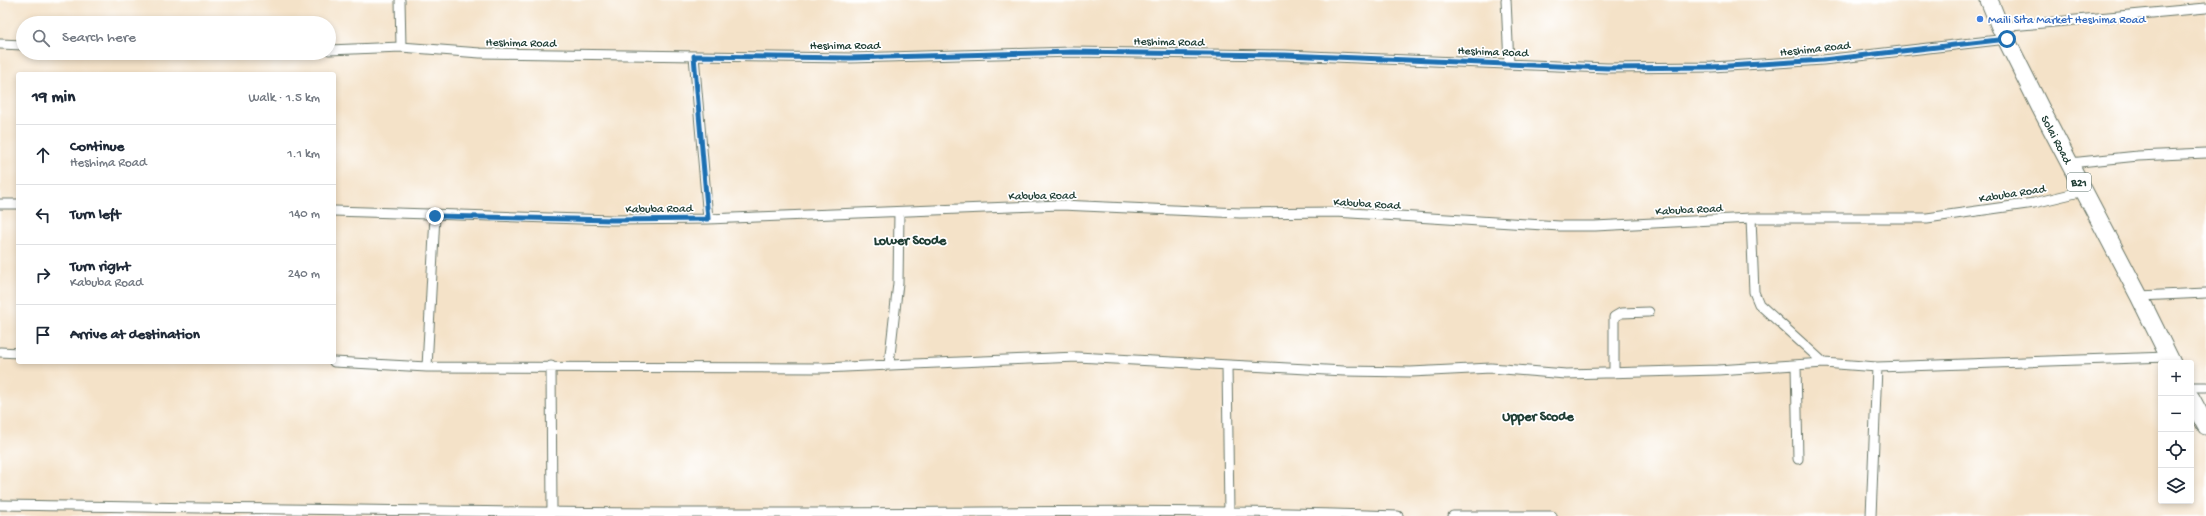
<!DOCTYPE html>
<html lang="en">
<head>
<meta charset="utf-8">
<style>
  body { margin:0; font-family:"Gochi Hand",sans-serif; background:#f6f6f7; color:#1f2937 }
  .controls { position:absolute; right:12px; bottom:12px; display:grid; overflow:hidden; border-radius:4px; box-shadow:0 2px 6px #0003 }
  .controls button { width:36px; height:36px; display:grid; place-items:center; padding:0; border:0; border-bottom:1px solid #e0e1e3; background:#fff; color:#1f2937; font:20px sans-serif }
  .stop { position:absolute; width:12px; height:12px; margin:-9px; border:3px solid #1f6fb2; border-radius:50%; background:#fff }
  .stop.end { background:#1f6fb2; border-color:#fff; box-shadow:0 1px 4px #0008 }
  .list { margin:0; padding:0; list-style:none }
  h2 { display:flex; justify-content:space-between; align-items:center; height:52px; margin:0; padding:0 16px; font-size:17px }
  h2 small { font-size:13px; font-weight:400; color:#747a83 }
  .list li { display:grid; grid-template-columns:26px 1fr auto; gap:12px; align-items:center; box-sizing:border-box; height:60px; padding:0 16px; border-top:1px solid #e0e1e3 }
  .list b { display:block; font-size:15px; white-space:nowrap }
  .list p { margin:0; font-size:13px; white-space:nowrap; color:#747a83 }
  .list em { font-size:13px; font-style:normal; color:#747a83 }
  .icon { flex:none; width:22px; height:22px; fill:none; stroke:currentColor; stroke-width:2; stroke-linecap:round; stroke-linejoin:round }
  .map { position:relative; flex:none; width:2206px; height:516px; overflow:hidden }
  .search { position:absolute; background:#fff; box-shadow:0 2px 6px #0003; left:16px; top:16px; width:320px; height:44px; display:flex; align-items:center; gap:10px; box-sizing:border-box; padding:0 14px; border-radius:22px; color:#747a83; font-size:15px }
  .panel { position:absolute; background:#fff; box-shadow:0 2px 6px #0003; left:16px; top:72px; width:320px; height:292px; border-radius:4px }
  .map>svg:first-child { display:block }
</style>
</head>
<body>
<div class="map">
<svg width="2206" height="516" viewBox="0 0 2206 516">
  <rect width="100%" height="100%" fill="#fff"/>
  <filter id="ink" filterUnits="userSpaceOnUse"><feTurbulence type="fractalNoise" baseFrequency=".025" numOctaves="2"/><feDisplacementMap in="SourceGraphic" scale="8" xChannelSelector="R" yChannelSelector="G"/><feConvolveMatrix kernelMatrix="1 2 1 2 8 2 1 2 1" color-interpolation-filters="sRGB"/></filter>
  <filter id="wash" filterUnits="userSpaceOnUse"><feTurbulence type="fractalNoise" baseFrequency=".012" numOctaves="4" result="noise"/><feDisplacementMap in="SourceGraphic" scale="16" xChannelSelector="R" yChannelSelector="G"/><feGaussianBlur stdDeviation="0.9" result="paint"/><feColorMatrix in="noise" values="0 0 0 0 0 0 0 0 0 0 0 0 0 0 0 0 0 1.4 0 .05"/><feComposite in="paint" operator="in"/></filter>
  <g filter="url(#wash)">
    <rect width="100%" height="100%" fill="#f4e2c8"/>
  </g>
  <g filter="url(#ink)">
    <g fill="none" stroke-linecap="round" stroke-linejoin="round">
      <defs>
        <path id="street" d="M 400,0 L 401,47
          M 1506,0 L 1509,64
          M 2000,27 L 2206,8
          M 0,44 L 23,45
          M 329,50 L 401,47 L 480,53 L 850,58 L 1073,52 L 1285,55 L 1607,68 L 1712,67 L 1823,60 L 2007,39
          M 694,56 L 708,219
          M 2070,163 L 2138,156 L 2206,153
          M 0,204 L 18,204
          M 334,211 L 612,220 L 708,219 L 1061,205 L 1240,213 L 1335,212 L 1560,226 L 1595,226 L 1751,218 L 1927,218 L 2034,203 L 2084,191
          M 1751,218 L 1754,292 L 1759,304 L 1824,363
          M 2139,296 L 2206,293
          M 0,352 L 18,353
          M 334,362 L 427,367 L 822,368 L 1077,357 L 1344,371 L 1411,372 L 1491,368 L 1566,374 L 1718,370 L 1824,363 L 1877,367 L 2168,357
          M 889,364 L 898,283 L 899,212
          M 551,366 L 552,512
          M 1227,366 L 1229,513
          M 1796,366 L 1798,459
          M 427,367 L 435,216
          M 1614,373 L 1614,317 L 1621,313 L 1649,312
          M 2191,387 L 2206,387
          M 0,505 C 236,508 473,513 709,513 C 939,514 1169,507 1398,516
          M 1453,516 L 1552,516
          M 1871,516 L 1877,367"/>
        <g id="highway">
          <path id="s1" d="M 1989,0 L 2000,27 L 2040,107 L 2139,296 L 2172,363"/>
          <path d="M 2191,398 L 2206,426"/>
        </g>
      </defs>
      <!-- street casing -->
      <use href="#street" stroke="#6a7768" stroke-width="11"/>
      <!-- highway casing -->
      <use href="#highway" stroke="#6a7768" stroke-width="19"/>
      <!-- street -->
      <use href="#street" stroke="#fff" stroke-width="9"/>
      <!-- highway -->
      <use href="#highway" stroke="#fff" stroke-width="17"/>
    </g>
  </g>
  <g fill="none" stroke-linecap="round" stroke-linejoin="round" filter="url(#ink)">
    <!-- route -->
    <path stroke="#1f6fb2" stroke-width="5" d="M 435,216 L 612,220 L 708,219 L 694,56 L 850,58 L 1073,52 L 1285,55 L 1607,68 L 1712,67 L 1823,60 L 2007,39"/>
  </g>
  <!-- markers -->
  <circle fill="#3f7fe0" stroke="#fff" stroke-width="1.5" cx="1980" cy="19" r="4"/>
  <g text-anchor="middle" stroke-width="3.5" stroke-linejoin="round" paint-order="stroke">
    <!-- shield labels -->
    <rect fill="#fff" stroke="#627771" stroke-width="1" x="2067" y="173" width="24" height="18" rx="3"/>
    <g font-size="11" font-weight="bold" fill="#1f3d34">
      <text x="2079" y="186">B21</text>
    </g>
    <!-- shop labels -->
    <g font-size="12" fill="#366cbe" stroke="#fff" text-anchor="start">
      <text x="1988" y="23">Maili Sita Market Heshima Road</text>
    </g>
    <!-- street labels -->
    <g font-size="12" fill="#1f3d34" stroke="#fff">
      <text transform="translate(1169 41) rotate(1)" y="4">Heshima Road</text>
      <text transform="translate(521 42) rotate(1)" y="4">Heshima Road</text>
      <text x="845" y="49">Heshima Road</text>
      <text transform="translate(1815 48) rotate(-6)" y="4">Heshima Road</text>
      <text transform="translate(1493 51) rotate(2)" y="4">Heshima Road</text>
      <text dy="4" stroke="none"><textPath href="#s1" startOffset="155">Solai Road</textPath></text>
      <text transform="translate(2012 193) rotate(-9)" y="4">Kabuba Road</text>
      <text transform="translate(1042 195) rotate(-1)" y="4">Kabuba Road</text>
      <text transform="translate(1367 203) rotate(3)" y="4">Kabuba Road</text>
      <text transform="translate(659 208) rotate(-1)" y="4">Kabuba Road</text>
      <text transform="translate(1689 209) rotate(-3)" y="4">Kabuba Road</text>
    </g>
    <!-- quarter labels -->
    <g font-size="14" font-weight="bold" fill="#1f3d34" stroke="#fff">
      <text x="910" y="244">Lower Scode</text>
      <text x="1538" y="420">Upper Scode</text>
    </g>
  </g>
</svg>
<div class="controls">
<button>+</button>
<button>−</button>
<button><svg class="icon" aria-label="locate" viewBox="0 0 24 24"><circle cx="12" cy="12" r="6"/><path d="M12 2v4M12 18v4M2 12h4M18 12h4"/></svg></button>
<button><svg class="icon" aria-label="layers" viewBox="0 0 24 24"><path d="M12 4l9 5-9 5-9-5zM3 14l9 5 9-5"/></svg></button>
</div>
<div class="stop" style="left:2007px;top:39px"></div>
<div class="stop end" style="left:435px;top:216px"></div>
<div class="search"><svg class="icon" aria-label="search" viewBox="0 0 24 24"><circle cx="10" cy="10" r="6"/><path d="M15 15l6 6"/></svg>Search here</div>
<section class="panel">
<h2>19 min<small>Walk · 1.5 km</small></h2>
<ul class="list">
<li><svg class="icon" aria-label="ahead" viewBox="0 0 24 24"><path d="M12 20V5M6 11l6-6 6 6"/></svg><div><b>Continue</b><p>Heshima Road</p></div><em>1.1 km</em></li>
<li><svg class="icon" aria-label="left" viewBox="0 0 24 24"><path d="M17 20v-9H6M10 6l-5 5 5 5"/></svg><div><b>Turn left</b></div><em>140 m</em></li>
<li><svg class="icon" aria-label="right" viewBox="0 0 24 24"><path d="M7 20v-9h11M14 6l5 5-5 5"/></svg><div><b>Turn right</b><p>Kabuba Road</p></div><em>240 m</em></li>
<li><svg class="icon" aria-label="arrive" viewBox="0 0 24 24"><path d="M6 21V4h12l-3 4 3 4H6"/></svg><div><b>Arrive at destination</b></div></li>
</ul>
</section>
</div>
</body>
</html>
